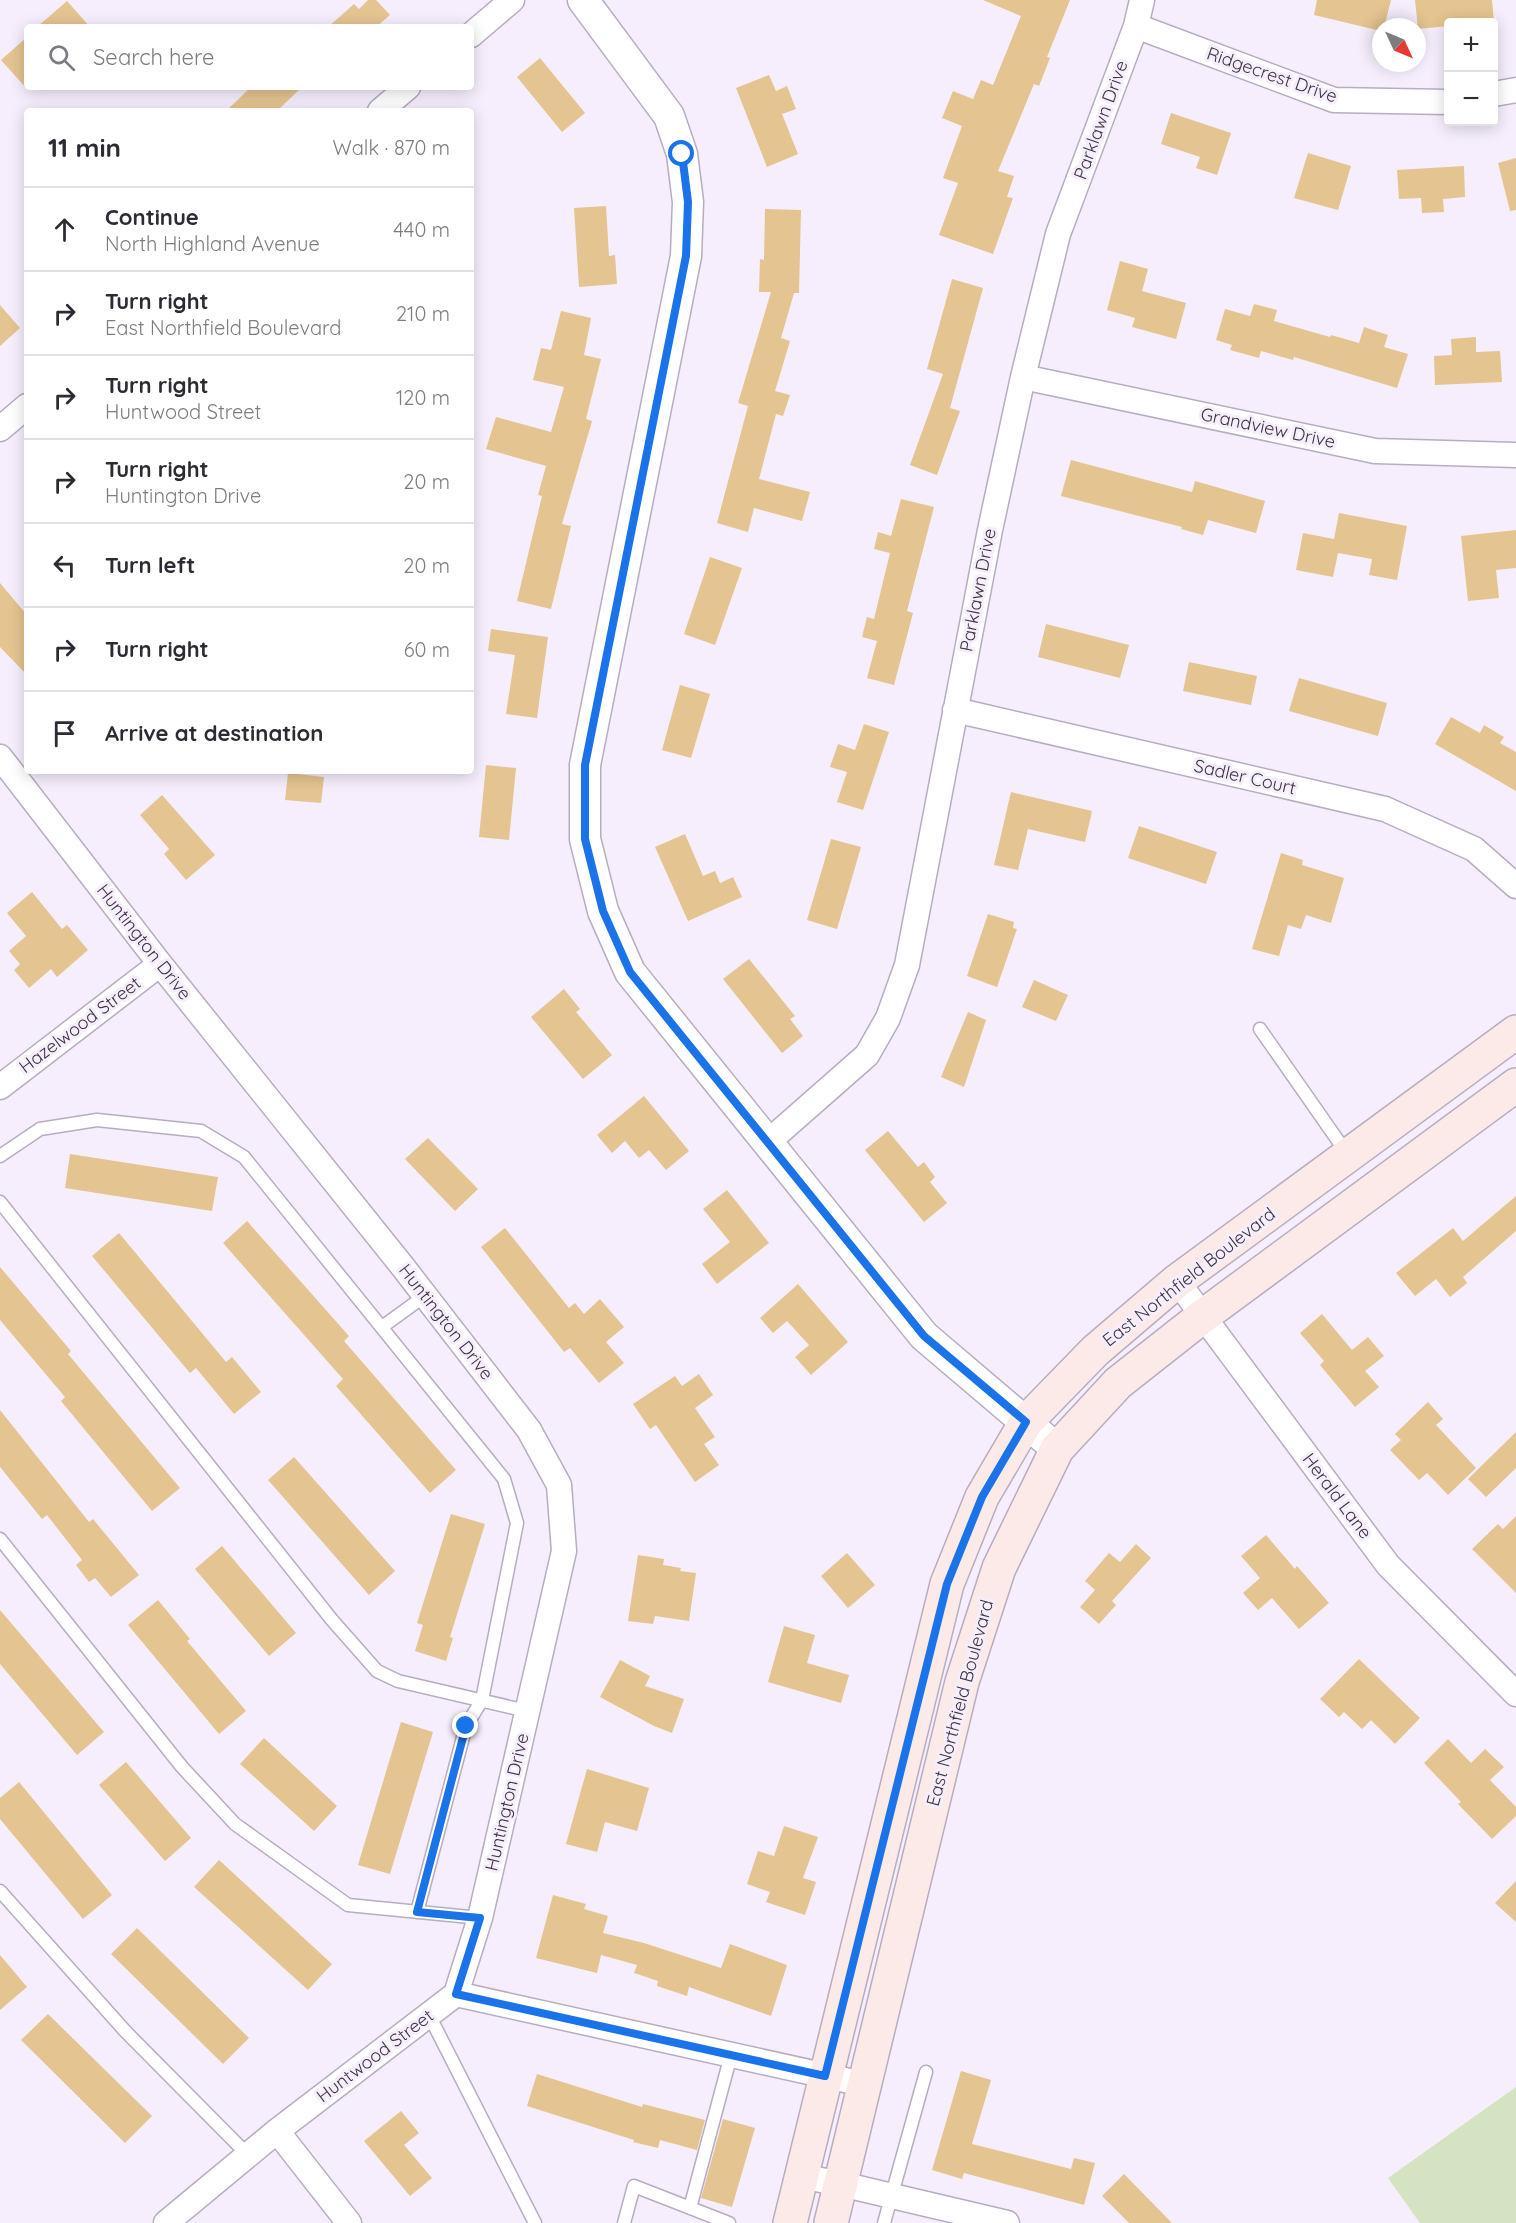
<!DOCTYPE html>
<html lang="en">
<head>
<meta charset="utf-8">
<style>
  body { margin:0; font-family:Quicksand,sans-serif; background:#f2f2f3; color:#2b2b33 }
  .controls { position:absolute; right:18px; top:18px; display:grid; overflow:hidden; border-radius:6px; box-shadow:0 3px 15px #0003 }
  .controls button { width:54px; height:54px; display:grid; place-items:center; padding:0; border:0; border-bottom:2px solid #e1e1e2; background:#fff; color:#2b2b33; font:30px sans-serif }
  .compass { position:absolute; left:1372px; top:18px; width:54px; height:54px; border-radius:50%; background:#fff; box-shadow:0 3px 15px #0003; rotate:134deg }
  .stop { position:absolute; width:18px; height:18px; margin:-14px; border:4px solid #1a73e8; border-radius:50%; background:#fff }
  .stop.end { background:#1a73e8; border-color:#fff; box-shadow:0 2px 6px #0008 }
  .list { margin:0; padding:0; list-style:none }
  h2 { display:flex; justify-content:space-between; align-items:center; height:78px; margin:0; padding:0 24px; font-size:26px }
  h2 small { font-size:20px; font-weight:400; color:#7c7c81 }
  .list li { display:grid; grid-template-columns:39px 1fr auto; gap:18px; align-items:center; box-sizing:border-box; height:84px; padding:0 24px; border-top:2px solid #e1e1e2 }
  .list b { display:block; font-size:22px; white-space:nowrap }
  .list p { margin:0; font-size:20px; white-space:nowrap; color:#7c7c81 }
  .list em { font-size:20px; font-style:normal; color:#7c7c81 }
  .icon { flex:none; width:33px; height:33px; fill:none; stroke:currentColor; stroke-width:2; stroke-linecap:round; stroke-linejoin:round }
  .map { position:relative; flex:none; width:1516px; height:2223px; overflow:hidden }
  .search { position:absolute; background:#fff; box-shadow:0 3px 15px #0003; left:24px; top:24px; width:450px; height:66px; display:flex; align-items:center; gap:15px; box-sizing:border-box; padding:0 21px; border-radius:6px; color:#7c7c81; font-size:22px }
  .panel { position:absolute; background:#fff; box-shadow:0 3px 15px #0003; left:24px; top:108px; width:450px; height:666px; border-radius:6px }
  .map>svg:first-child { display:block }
</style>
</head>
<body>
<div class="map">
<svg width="1516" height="2223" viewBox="0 0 1516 2223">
  <rect width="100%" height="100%" fill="#f6eefc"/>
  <!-- green -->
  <path fill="#d4e4c2" d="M 1516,2087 L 1516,2223 L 1420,2223 L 1388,2178 Z"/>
  <!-- building -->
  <path fill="#e4c490" d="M 368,0 L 376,0 L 390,15 L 376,27 L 328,27 L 354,4 L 359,9 Z
    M 983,0 L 1070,0 L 1047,57 L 1050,58 L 1039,86 L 1034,84 L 998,171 L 1014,176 L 1007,197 L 1013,198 L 993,254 L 939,235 L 958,183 L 943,178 L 962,126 L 942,118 L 953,91 L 973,99 L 981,80 L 993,85 L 1021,16 Z
    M 1317,0 L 1391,0 L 1384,27 L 1381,27 L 1381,31 L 1314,15 Z
    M 1415,0 L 1492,0 L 1494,21 L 1449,22 L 1449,26 L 1418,29 Z
    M 67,1 L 90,27 L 37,27 Z
    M 27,37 L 27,89 L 1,60 Z
    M 540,58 L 585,113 L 562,132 L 517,77 Z
    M 769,75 L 776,91 L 787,86 L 796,109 L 782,114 L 798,154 L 767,167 L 736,88 Z
    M 251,87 L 302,87 L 277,111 L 226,111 Z
    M 1171,113 L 1231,133 L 1217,175 L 1196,168 L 1200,157 L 1161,144 Z
    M 1308,153 L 1351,166 L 1338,210 L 1294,198 Z
    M 1516,158 L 1516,210 L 1510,211 L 1498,163 Z
    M 1464,166 L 1465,197 L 1443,199 L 1444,212 L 1422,213 L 1421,198 L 1399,199 L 1397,170 Z
    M 606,206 L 609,256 L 615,255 L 617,284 L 579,287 L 574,208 Z
    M 765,209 L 801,210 L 799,293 L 794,293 L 781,338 L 790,341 L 775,391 L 790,395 L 783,416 L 776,414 L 759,479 L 810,492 L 802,521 L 754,508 L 748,532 L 717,523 L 748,406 L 738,403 L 771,292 L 759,292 L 760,259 L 764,260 Z
    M 1120,261 L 1148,269 L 1142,291 L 1186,303 L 1176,339 L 1132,327 L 1135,318 L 1107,310 Z
    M 952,279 L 983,288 L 950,408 L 960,411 L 937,475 L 910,465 L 943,374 L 927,369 Z
    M 1254,304 L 1277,310 L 1274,321 L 1330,337 L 1331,335 L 1359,343 L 1364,327 L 1388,335 L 1384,347 L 1408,354 L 1397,388 L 1294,357 L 1293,360 L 1261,351 L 1259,358 L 1230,350 L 1232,345 L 1216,340 L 1225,309 L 1250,316 Z
    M 0,305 L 20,328 L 0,346 Z
    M 561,311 L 591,318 L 584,355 L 601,359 L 586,419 L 592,421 L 562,524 L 571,526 L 551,609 L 517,601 L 542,496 L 538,495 L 546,466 L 486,449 L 496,417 L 551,432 L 564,387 L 533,380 L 541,348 L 551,350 Z
    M 1476,337 L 1476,352 L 1500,351 L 1502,382 L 1435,385 L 1434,356 L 1452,355 L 1451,339 Z
    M 1071,460 L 1192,492 L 1195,481 L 1265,501 L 1256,533 L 1208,520 L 1203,535 L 1181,529 L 1182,527 L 1061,496 Z
    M 901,499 L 934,507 L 907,611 L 913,613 L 894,685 L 867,678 L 877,641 L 862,637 L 867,617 L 874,619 L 890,553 L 874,549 L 878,532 L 891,536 Z
    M 1339,513 L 1407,526 L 1397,580 L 1369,575 L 1372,559 L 1338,553 L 1333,577 L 1296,570 L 1303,533 L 1334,539 Z
    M 1516,530 L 1516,568 L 1496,570 L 1499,598 L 1468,601 L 1461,536 Z
    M 710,557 L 742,568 L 715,645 L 684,634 Z
    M 0,583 L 27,615 L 27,675 L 0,647 Z
    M 1046,624 L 1129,645 L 1120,678 L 1038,657 Z
    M 491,629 L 548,637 L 537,718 L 506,714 L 515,655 L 488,651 Z
    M 1189,662 L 1257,676 L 1251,705 L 1183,691 Z
    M 1299,678 L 1387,703 L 1378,736 L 1289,711 Z
    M 680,685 L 710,694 L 691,758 L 662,750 Z
    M 1451,717 L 1480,733 L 1484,725 L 1504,737 L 1500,743 L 1516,752 L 1516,791 L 1435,744 Z
    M 864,724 L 889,732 L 863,810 L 837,802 L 847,772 L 830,767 L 838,744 L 855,750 Z
    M 486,765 L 516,768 L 509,840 L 479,837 Z
    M 288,773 L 324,777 L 321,803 L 285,800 Z
    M 1011,792 L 1092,811 L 1085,842 L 1028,829 L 1018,870 L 994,865 Z
    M 162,795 L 215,855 L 186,880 L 164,854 L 169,849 L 140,815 Z
    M 1139,826 L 1217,852 L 1206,884 L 1128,858 Z
    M 685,834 L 703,876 L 715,871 L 720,883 L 733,877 L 742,897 L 688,921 L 655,847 Z
    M 831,839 L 861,847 L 837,929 L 807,920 Z
    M 1281,853 L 1303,860 L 1302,865 L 1344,878 L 1331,923 L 1306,915 L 1301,929 L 1288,925 L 1279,956 L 1252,949 Z
    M 32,892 L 62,929 L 67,925 L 88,950 L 57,977 L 51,969 L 29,988 L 14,970 L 20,964 L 9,951 L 26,936 L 7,913 Z
    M 988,914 L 1014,922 L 1013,928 L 1017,929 L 997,987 L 967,976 Z
    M 749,959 L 795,1016 L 790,1019 L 803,1036 L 782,1053 L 723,979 Z
    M 1034,980 L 1068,995 L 1056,1021 L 1022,1007 Z
    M 564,989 L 580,1009 L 576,1012 L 612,1055 L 583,1079 L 531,1017 Z
    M 968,1012 L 986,1020 L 964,1087 L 941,1077 Z
    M 644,1096 L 689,1151 L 666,1170 L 649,1150 L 639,1158 L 625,1141 L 612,1153 L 597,1135 Z
    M 888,1131 L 918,1167 L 924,1162 L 935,1177 L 930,1182 L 947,1203 L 924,1222 L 865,1150 Z
    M 428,1138 L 478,1189 L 455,1211 L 405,1159 Z
    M 70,1154 L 218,1177 L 212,1211 L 65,1188 Z
    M 727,1190 L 769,1243 L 717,1284 L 702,1264 L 730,1242 L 703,1209 Z
    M 1516,1196 L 1516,1231 L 1463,1277 L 1467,1283 L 1450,1297 L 1436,1279 L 1415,1296 L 1396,1273 L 1453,1228 L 1463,1241 Z
    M 247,1221 L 349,1336 L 344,1341 L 456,1470 L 430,1493 L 336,1386 L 343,1379 L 223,1243 Z
    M 505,1228 L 569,1308 L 575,1303 L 584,1314 L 600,1299 L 624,1327 L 606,1342 L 624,1363 L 599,1383 L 570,1348 L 564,1352 L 481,1247 Z
    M 119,1233 L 226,1362 L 232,1357 L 261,1392 L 234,1414 L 196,1368 L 190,1373 L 92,1256 Z
    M 0,1267 L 71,1351 L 68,1354 L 180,1488 L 152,1511 L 61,1401 L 65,1397 L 0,1320 Z
    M 798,1284 L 848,1342 L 811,1375 L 795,1357 L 809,1345 L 787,1321 L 773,1333 L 760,1318 Z
    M 1322,1314 L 1352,1350 L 1368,1337 L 1384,1356 L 1365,1371 L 1379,1387 L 1355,1407 L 1320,1365 L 1324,1361 L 1300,1333 Z
    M 699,1374 L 713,1395 L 695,1408 L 715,1437 L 704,1444 L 719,1465 L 695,1482 L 656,1425 L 650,1429 L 633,1404 L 675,1376 L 682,1386 Z
    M 1428,1402 L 1443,1419 L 1436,1425 L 1476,1468 L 1448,1495 L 1427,1473 L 1419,1480 L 1390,1450 L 1401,1440 L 1395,1434 Z
    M 0,1410 L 89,1522 L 93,1519 L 139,1575 L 111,1597 L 95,1578 L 89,1582 L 76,1565 L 82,1560 L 47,1515 L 42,1519 L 0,1467 Z
    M 1516,1432 L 1516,1468 L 1486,1497 L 1468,1479 Z
    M 294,1457 L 395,1571 L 369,1595 L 268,1480 Z
    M 451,1514 L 485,1524 L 450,1637 L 453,1638 L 446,1661 L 415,1651 L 423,1625 L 417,1623 Z
    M 1516,1516 L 1516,1593 L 1472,1549 L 1498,1524 L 1503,1529 Z
    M 1266,1535 L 1295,1569 L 1297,1566 L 1329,1603 L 1299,1629 L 1272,1598 L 1258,1610 L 1243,1593 L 1260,1578 L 1241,1556 Z
    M 1136,1544 L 1151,1558 L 1112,1601 L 1116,1605 L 1099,1624 L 1080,1607 L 1095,1590 L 1085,1581 L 1109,1553 L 1120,1562 Z
    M 222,1546 L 296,1633 L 269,1656 L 195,1569 Z
    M 847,1553 L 875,1585 L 848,1608 L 821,1576 Z
    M 638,1555 L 664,1559 L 663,1565 L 681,1568 L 680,1571 L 696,1573 L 689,1621 L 655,1616 L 653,1624 L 628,1621 Z
    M 158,1600 L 190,1639 L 187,1641 L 246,1711 L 219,1734 L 128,1625 Z
    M 0,1610 L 104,1732 L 77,1755 L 0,1664 Z
    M 784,1626 L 815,1635 L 807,1663 L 849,1675 L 841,1703 L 768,1682 Z
    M 1359,1659 L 1420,1718 L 1395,1744 L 1371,1720 L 1362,1729 L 1344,1712 L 1339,1717 L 1320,1699 Z
    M 620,1660 L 650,1676 L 645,1686 L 684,1699 L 672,1733 L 654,1726 L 600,1697 Z
    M 401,1722 L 433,1732 L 390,1874 L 358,1865 Z
    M 264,1738 L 337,1806 L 314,1831 L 240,1764 Z
    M 1448,1739 L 1471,1763 L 1485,1749 L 1504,1767 L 1490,1780 L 1516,1807 L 1516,1816 L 1492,1839 L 1458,1804 L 1461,1802 L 1424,1763 Z
    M 126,1762 L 191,1838 L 165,1861 L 99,1785 Z
    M 587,1769 L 649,1788 L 637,1831 L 605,1822 L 597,1852 L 566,1844 Z
    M 19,1782 L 112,1895 L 83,1919 L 0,1819 L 0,1798 Z
    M 784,1826 L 818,1837 L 803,1878 L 816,1882 L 805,1915 L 766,1902 L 770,1892 L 747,1884 L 758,1851 L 774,1856 Z
    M 219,1860 L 332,1964 L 308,1990 L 194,1887 Z
    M 1516,1881 L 1516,1922 L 1495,1903 Z
    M 553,1895 L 586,1904 L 584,1909 L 608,1916 L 603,1933 L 644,1943 L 721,1968 L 730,1944 L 787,1965 L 771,2016 L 689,1987 L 687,1996 L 657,1986 L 658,1981 L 634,1973 L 637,1965 L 601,1955 L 597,1973 L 536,1958 Z
    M 137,1928 L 249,2038 L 223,2064 L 111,1954 Z
    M 0,1955 L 27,1987 L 0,2010 Z
    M 48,2014 L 152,2116 L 125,2143 L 21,2040 Z
    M 961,2071 L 991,2080 L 972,2144 L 1071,2169 L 1074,2158 L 1095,2163 L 1084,2205 L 964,2173 L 962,2179 L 932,2170 Z
    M 537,2074 L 642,2107 L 643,2104 L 705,2120 L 697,2150 L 660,2140 L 658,2148 L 633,2142 L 634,2140 L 527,2106 Z
    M 401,2111 L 419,2133 L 404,2145 L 432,2178 L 410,2196 L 364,2141 Z
    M 723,2119 L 755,2128 L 732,2207 L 701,2198 Z
    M 1124,2174 L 1172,2223 L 1129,2223 L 1102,2196 Z"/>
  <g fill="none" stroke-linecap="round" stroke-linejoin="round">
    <defs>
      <path id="service" d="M 1260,1029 L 1348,1155
        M 0,1156 L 40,1129 L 97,1120 L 201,1131 L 244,1157 L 504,1479 L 517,1523 L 482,1700 L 466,1726 L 417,1912
        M 0,1202 L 332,1620 L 377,1671 L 398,1681 L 527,1711
        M 382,1327 L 426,1295
        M 0,1539 L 182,1767 L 235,1824 L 348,1905 L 480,1918
        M 0,1891 L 126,2032 L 248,2155
        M 429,2015 L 535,2223
        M 690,2208 L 731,2055
        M 624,2223 L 634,2186 L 729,2223
        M 884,2223 L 926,2072"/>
      <path id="minor" d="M 1136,26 L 1334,100 L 1448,102
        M 471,35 L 512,0
        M 1494,94 L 1516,90
        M 380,111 L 408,87
        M 1023,377 L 1375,451 L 1516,455
        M 0,429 L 27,406
        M 955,710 L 1385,809 L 1474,849 L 1516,886
        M 0,757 L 160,964 L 403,1267 L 529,1430 L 559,1485 L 564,1551 L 480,1918 L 456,1994
        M 0,1087 L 160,964
        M 768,1142 L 867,1055 L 888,1018 L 907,965 L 990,530 L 1023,377 L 1058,234 L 1136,26 L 1142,0
        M 1177,1281 L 1388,1565 L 1516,1694
        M 277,2131 L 349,2223
        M 801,2176 L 841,2184 L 1007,2223
        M 166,2223 L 277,2131 L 456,1994 L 863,2084"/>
      <path id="tertiary" d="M 583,0 L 669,116 L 682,154 L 688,202 L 686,256 L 585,765 L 585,839 L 603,911 L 630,972 L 924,1336 L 1057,1449"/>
      <path id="secondary" d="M 790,2223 L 947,1584 L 982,1497 L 1026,1422 L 1095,1351 L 1177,1281 L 1516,1032
        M 831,2223 L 962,1682 L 999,1568 L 1057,1449 L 1118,1383 L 1203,1316 L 1516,1085"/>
    </defs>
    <!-- service casing -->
    <use href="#service" stroke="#b7acc1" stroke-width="15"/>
    <!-- minor casing -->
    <use href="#minor" stroke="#b7acc1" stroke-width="27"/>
    <!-- tertiary casing -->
    <use href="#tertiary" stroke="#b7acc1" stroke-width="33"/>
    <!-- secondary casing -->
    <use href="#secondary" stroke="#b7acc1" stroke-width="36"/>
    <!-- service -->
    <use href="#service" stroke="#fff" stroke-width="12"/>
    <!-- minor -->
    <use href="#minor" stroke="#fff" stroke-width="24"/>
    <!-- tertiary -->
    <use href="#tertiary" stroke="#fff" stroke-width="30"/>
    <!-- secondary -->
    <use href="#secondary" stroke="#fceae8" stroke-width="33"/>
  </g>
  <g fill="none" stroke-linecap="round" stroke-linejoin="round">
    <!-- route -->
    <path stroke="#1a73e8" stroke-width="8" d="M 466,1726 L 417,1912 L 480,1918 L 456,1994 L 825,2076 L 947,1584 L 982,1497 L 1026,1422 L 924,1336 L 630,972 L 603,911 L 585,839 L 585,765 L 686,256 L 688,202 L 682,154"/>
  </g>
  <g text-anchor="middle" stroke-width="6" stroke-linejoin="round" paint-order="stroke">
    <!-- street labels -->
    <g font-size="18" fill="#3a353e" stroke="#f6eefc">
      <text transform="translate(1272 75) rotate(19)" y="6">Ridgecrest Drive</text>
      <text transform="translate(1101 120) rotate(-70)" y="6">Parklawn Drive</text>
      <text transform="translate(1268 428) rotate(12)" y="6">Grandview Drive</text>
      <text transform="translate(978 590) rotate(-79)" y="6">Parklawn Drive</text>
      <text transform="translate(1245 777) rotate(13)" y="6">Sadler Court</text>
      <text transform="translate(144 942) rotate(52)" y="6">Huntington Drive</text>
      <text transform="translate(80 1025) rotate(-37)" y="6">Hazelwood Street</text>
      <text transform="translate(1189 1277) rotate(-38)" y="6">East Northfield Boulevard</text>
      <text transform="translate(446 1322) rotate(52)" y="6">Huntington Drive</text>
      <text transform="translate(1337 1496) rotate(53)" y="6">Herald Lane</text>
      <text transform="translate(960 1703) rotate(-75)" y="6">East Northfield Boulevard</text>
      <text transform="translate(507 1802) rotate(-77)" y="6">Huntington Drive</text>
      <text transform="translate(375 2056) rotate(-37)" y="6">Huntwood Street</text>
    </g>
  </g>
</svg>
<div class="controls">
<button>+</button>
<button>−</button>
</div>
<svg class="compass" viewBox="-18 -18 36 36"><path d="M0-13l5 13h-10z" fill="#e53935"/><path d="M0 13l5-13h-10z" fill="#7c7c81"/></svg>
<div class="stop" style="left:682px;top:154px"></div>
<div class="stop end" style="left:466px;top:1726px"></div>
<div class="search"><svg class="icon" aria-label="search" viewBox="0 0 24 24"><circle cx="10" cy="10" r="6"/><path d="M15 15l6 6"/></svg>Search here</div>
<section class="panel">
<h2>11 min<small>Walk · 870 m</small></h2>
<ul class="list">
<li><svg class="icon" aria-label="ahead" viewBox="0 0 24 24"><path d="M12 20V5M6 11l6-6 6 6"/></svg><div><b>Continue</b><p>North Highland Avenue</p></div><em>440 m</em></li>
<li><svg class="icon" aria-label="right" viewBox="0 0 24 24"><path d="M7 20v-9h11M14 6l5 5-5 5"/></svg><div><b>Turn right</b><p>East Northfield Boulevard</p></div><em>210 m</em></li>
<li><svg class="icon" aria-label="right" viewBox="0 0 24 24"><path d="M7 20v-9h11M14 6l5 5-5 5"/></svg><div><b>Turn right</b><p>Huntwood Street</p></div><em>120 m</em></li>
<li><svg class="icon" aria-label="right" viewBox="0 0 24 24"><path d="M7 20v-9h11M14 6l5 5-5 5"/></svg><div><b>Turn right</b><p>Huntington Drive</p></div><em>20 m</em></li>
<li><svg class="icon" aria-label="left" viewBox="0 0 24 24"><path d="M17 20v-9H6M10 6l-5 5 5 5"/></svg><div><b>Turn left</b></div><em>20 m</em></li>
<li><svg class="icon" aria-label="right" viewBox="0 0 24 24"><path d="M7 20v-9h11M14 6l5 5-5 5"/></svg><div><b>Turn right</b></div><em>60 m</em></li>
<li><svg class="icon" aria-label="arrive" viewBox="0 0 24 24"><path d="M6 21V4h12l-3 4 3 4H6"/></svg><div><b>Arrive at destination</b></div></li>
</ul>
</section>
</div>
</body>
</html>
